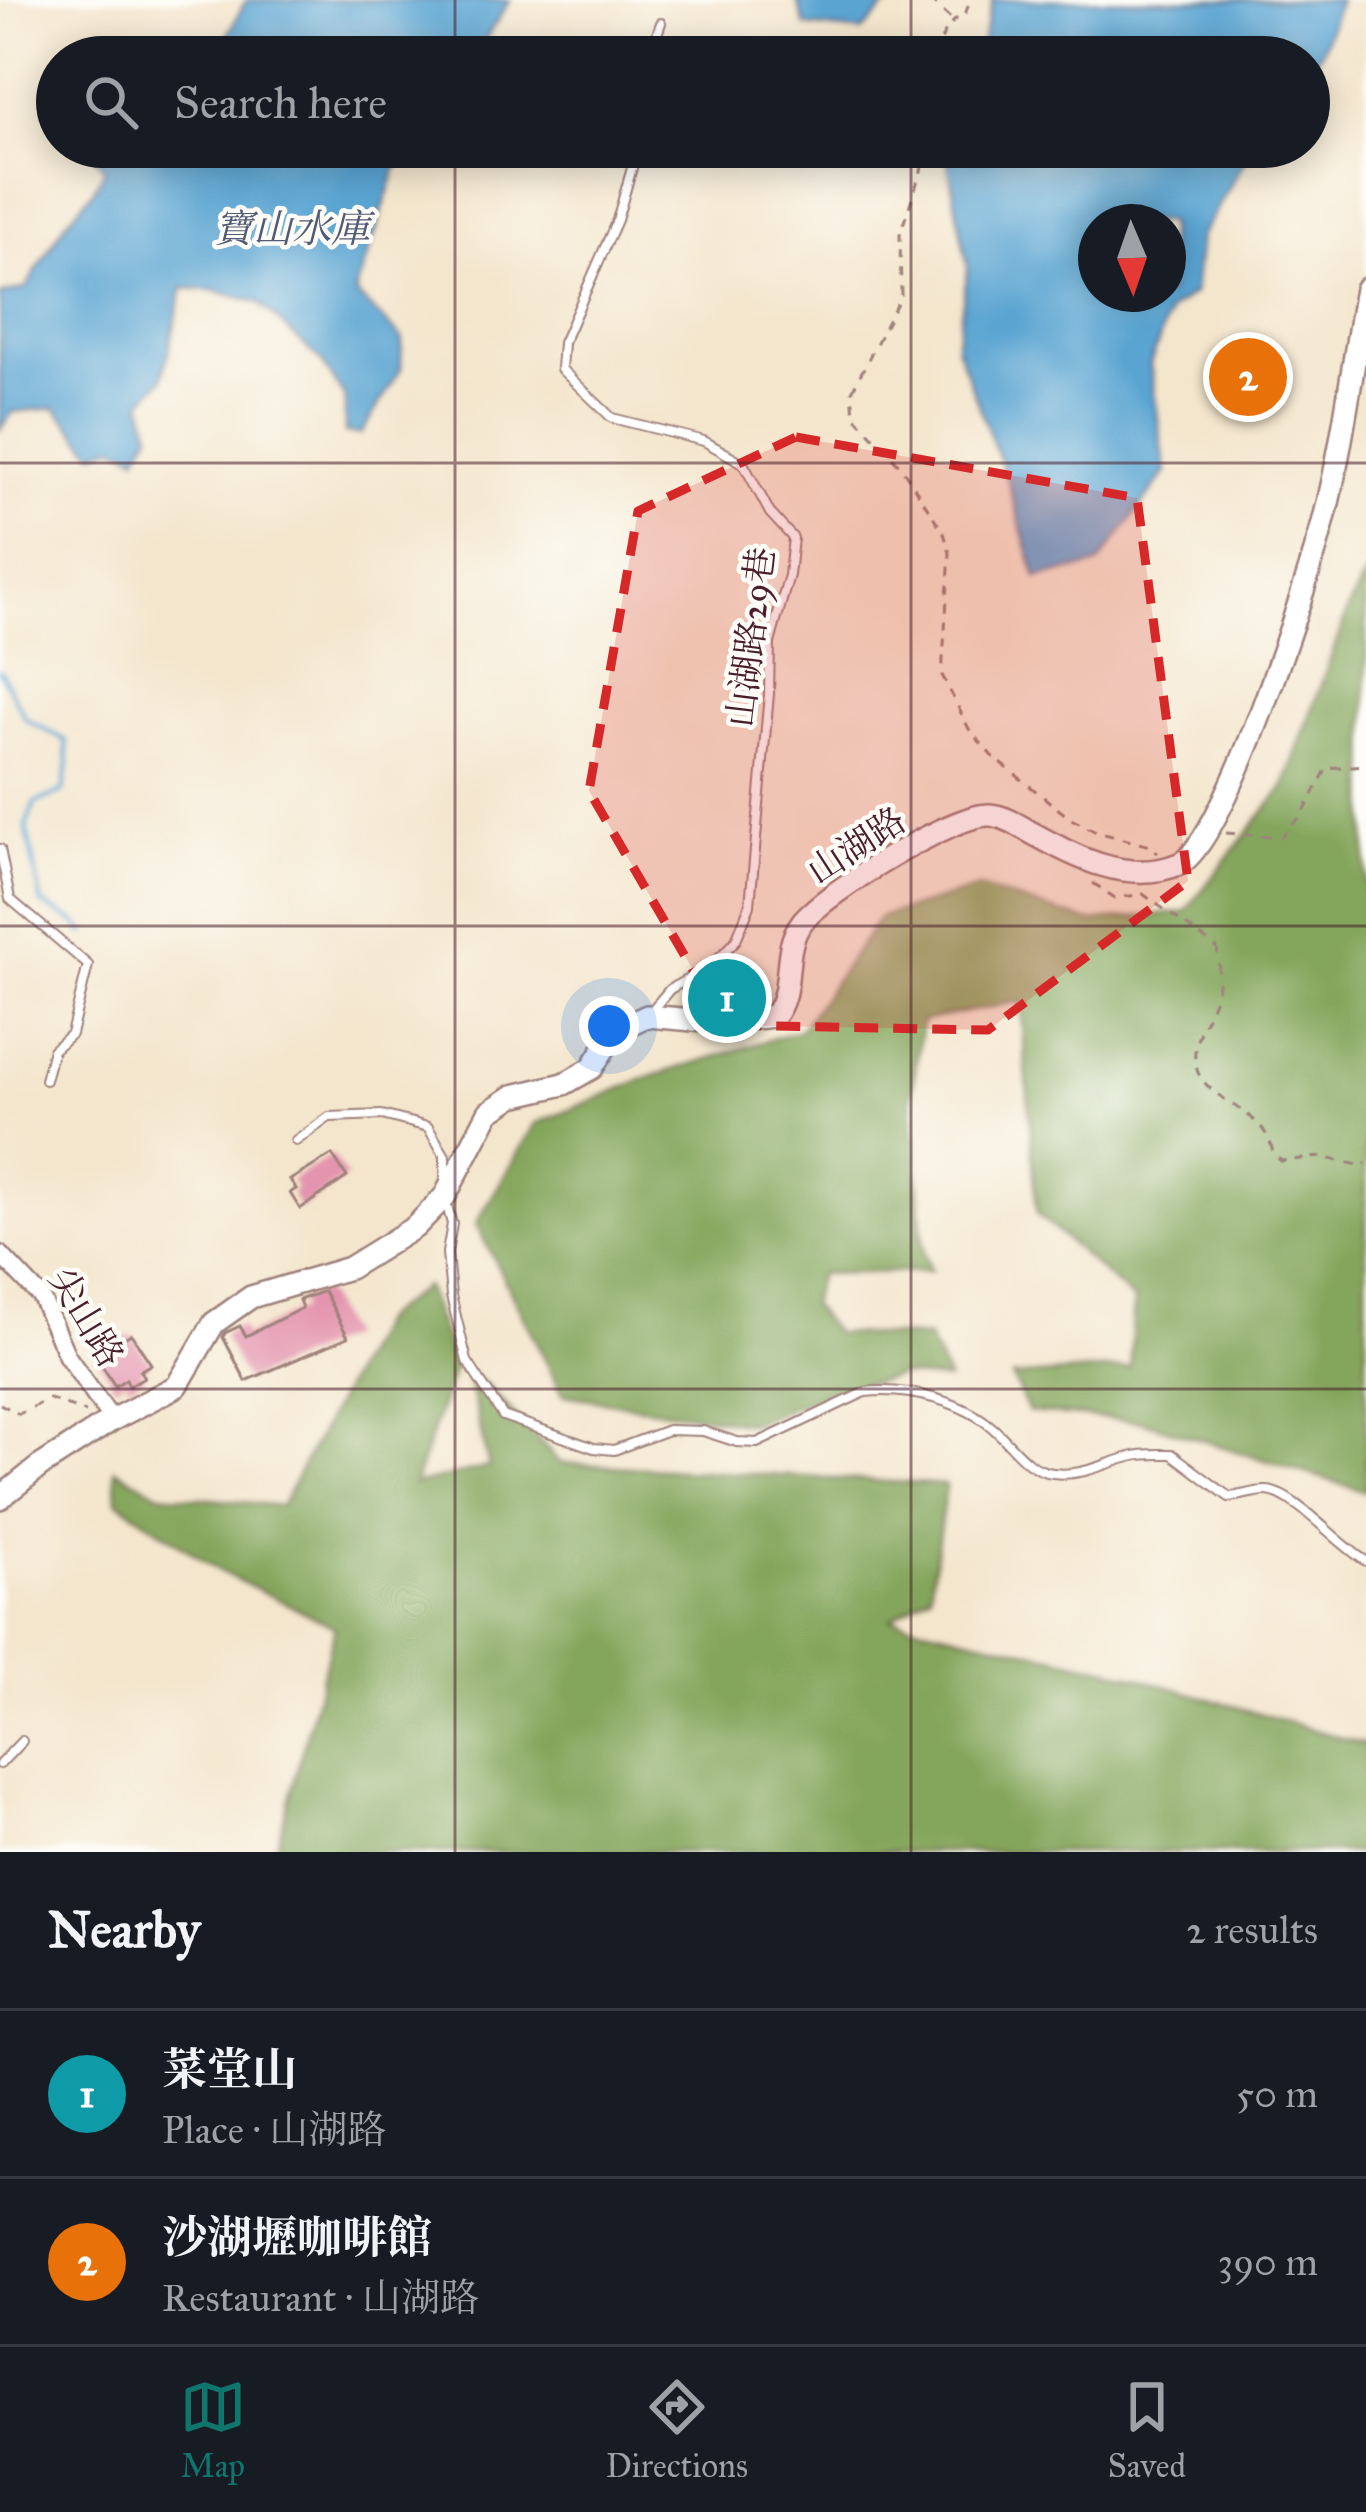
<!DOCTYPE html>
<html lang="en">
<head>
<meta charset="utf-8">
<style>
  body { margin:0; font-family:"IM FELL Great Primer","Noto Serif TC",serif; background:#20242c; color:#f1f3f6 }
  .compass { position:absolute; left:1078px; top:204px; width:108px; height:108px; border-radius:50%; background:#171b24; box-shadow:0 6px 30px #0003; rotate:178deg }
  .you { position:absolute; left:609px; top:1026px; width:42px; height:42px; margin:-30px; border:9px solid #fff; border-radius:50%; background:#1a73e8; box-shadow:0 0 0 18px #1a73e833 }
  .badge { display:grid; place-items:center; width:78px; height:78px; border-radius:50%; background:#0f766e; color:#fff; font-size:39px; font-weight:700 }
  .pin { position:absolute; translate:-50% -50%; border:6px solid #fff; box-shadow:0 3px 12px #0006 }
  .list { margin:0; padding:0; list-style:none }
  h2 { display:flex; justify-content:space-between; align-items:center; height:156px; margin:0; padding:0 48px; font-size:51px }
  h2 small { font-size:39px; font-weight:400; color:#9ea1a6 }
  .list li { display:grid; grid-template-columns:78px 1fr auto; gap:36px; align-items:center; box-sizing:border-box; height:168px; padding:0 48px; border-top:3px solid #363941 }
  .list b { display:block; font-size:45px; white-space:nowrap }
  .list p { margin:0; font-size:39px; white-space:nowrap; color:#9ea1a6 }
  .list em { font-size:39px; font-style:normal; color:#9ea1a6 }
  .icon { flex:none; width:66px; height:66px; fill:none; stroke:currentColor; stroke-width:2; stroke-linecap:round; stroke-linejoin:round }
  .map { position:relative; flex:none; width:1366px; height:1852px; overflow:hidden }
  .search { position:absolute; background:#171b24; box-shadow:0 6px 30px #0003; left:36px; right:36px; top:36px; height:132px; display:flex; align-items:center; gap:30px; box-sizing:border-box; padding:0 42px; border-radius:66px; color:#9ea1a6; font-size:45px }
  .sheet { height:492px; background:#171b24 }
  nav { display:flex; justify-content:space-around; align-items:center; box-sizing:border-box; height:168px; border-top:3px solid #363941; background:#171b24; font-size:33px; color:#9ea1a6 }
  nav a { display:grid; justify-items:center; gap:6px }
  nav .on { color:#0f766e }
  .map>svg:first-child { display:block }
</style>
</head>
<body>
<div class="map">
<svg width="1366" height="1852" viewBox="0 0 1366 1852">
  <rect width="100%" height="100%" fill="#fdfcf7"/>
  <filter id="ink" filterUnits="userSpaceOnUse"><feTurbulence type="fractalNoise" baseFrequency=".00833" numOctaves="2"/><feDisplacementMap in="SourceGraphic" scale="24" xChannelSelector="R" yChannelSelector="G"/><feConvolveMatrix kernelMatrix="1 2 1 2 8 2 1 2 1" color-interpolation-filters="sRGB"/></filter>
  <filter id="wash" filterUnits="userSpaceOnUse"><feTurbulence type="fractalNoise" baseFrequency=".004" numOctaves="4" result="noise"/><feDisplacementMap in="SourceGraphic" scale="48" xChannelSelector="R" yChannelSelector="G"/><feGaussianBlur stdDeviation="2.7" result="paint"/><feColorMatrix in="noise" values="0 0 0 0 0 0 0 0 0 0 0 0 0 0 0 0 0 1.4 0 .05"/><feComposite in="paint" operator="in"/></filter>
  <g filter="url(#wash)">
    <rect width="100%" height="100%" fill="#f4e6cd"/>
    <!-- forest -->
    <path fill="#84a65b" stroke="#676243" stroke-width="3" d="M 1366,573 L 1366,1492 L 1141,1421 L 1029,1412 L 1012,1377 L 1130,1368 L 1134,1300 L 1037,1214 L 1021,1001 L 922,1021 L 911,1098 L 924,1253 L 930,1271 L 819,1274 L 810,1305 L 835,1333 L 928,1338 L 948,1380 L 902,1375 L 824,1394 L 752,1424 L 563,1395 L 476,1224 L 535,1124 L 644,1079 L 800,1030 L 880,917 L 979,888 L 1090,922 L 1185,912 L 1284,787 L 1349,607 Z
      M 425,1286 L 455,1366 L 414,1485 L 489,1467 L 467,1373 L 487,1386 L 560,1463 L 946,1485 L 930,1593 L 891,1619 L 1112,1670 L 1366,1745 L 1366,1852 L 275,1852 L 335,1627 L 223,1573 L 117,1501 L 115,1469 L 160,1494 L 281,1506 L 380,1320 Z"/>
    <!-- water -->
    <path fill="#5aa4d2" stroke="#52627e" stroke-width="3" fill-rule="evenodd" d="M 246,0 L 510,0 L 474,57 L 202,57 L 220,50 Z
      M 797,0 L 893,0 L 862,32 L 805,26 Z
      M 993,0 L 1339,0 L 1322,51 L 1309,68 L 1309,57 L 978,57 Z
      M 89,147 L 417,147 L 397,167 L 355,293 L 402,338 L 401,369 L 361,434 L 345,433 L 345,398 L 322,362 L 258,302 L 212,290 L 183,288 L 162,380 L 142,401 L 151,433 L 137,456 L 114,445 L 94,453 L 55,408 L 13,412 L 0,430 L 0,295 L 26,288 L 66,222 L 93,191 L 105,170 Z
      M 953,147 L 1253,147 L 1200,237 L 1194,293 L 1170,310 L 1150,364 L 1166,472 L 1098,565 L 1037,578 L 1008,482 L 956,346 L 968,269 L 948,163 ZM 1096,222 L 1168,222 L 1168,294 L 1096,294 Z"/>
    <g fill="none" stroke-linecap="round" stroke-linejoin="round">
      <!-- stream -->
      <path stroke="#5aa4d2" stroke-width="4.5" d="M 0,671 L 26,719 L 66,741 L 68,765 L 63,792 L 35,803 L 26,826 L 42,904 L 75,922 L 84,933"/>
    </g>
    <g id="blocks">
      <!-- building -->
      <path fill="#e494ae" d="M 332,1155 L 347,1177 L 300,1209 L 290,1193 L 296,1189 L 290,1180 Z
        M 324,1291 L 348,1337 L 246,1381 L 223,1337 L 225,1333 L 240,1326 L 246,1336 L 302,1308 L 299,1300 Z
        M 131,1334 L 151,1364 L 140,1371 L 144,1377 L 129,1386 L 126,1379 L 115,1386 L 95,1355 Z"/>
    </g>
  </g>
  <g filter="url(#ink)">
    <use href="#blocks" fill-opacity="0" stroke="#9f827c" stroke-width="3"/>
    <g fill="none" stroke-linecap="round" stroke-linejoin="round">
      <defs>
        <path id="service" d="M 649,57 L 661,23
          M 638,147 L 617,220 L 563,343 L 561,369 L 612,418 L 704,441 L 743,463 L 770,513 L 793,538 L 789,575 L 770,643 L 769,694 L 750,905 L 736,940 L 710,967 L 670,989 L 652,1010
          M 0,849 L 10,899 L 88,965 L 71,1034 L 53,1050 L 45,1080
          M 296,1141 L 329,1117 L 382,1115 L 428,1127 L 445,1156 L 445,1183
          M 445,1198 L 452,1224 L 447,1253 L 451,1296 L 467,1361 L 503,1416 L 594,1448 L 614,1450 L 668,1430 L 703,1431 L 737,1442 L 757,1443 L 865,1392 C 907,1387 964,1401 995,1430 C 1014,1447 1027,1470 1053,1473 C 1083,1477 1107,1462 1134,1456 C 1146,1453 1160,1454 1172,1454 L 1229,1497 C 1241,1496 1254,1491 1266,1491 C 1293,1491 1338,1545 1366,1561
          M 0,1764 L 22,1741"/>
        <path id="minor" d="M 0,1254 L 41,1297 L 67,1356 L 112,1420"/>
        <path id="tertiary" d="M 0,1498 L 39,1467 L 112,1420 L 177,1386 L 214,1323 L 251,1297 L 349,1268 L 415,1227 L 445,1196 L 489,1112 L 513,1096 L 564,1084 L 592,1068 L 609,1041 L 623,1027 L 647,1016 L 716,1022 L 774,1016 C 796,989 780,951 802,922 C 825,893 954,813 990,815 C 1005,816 1020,826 1032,833 C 1076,857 1128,885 1179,864 C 1225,844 1308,581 1323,523 C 1343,447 1352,367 1366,289"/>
      </defs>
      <!-- service casing -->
      <use href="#service" stroke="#9f827c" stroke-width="12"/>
      <!-- minor casing -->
      <use href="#minor" stroke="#9f827c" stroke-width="21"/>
      <!-- tertiary casing -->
      <use href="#tertiary" stroke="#9f827c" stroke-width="26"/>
      <!-- path -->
      <path stroke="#9f827c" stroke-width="3" stroke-dasharray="9 9" stroke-linecap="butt" d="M 930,0 L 951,19
        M 937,57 C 939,37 949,22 966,12 L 970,0
        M 929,147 L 900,234 L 901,295 L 852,391 L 854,415 L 901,467 L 944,533 L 950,553 L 942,675 L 969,729 L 991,755 L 1071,819 L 1097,832 L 1150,846 L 1158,853
        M 1226,833 L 1281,837 L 1303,814 L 1327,768 L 1366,765
        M 1093,883 L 1115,898 L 1143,894 L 1217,948 C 1219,963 1220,979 1216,994 C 1209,1019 1190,1038 1196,1066 C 1203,1102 1267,1107 1273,1154 L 1281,1161 L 1321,1157 L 1363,1166 L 1366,1163
        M 721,974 L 727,978 L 727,998
        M 0,1404 L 19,1414 L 49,1399 L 85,1412"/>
      <!-- service -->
      <use href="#service" stroke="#fff" stroke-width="8"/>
      <!-- minor -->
      <use href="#minor" stroke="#fff" stroke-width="16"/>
      <!-- tertiary -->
      <use href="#tertiary" stroke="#fff" stroke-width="21"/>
    </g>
  </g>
  <!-- marked area -->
  <path fill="#d62828" fill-opacity="0.2" stroke="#d62828" stroke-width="9" stroke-dasharray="24 15" stroke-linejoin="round" d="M 796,437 L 1137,498 L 1188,881 L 988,1030 L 725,1025 L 589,791 L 638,511 Z"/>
  <!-- grid -->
  <path fill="none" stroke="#4a1f2b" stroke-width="3" stroke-opacity="0.55" d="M 455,0 L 455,57M 911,0 L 911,57M 455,147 L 455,1852M 911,147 L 911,1852M 0,463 L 1366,463M 0,926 L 1366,926M 0,1389 L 1366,1389"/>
  <g text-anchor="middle" stroke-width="9" stroke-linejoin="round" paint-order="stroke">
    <!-- street labels -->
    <g font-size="36" fill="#4a1f2b" stroke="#fdfcf7">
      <text transform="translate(750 637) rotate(-83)" y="13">山湖路29巷</text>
      <text transform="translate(856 845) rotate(-33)" y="13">山湖路</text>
      <text transform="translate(87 1317) rotate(59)" y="13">尖山路</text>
    </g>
    <!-- water labels -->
    <g font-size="39" font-style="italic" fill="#515b76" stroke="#fdfcf7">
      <text x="292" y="242">寶山水庫</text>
    </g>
  </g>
</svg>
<svg class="compass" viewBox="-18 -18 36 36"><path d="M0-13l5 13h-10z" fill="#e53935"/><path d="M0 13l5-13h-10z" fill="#9ea1a6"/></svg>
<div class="you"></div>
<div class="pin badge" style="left:727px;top:998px;background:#0f9aa8">1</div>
<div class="pin badge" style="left:1248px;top:377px;background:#e8710a">2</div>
<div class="search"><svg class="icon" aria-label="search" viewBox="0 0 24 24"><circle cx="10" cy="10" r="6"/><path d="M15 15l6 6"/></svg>Search here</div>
</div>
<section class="sheet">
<h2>Nearby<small>2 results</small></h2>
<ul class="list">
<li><span class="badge" style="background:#0f9aa8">1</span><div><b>菜堂山</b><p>Place · 山湖路</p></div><em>50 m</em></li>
<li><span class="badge" style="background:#e8710a">2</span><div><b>沙湖壢咖啡館</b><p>Restaurant · 山湖路</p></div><em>390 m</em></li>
</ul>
</section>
<nav>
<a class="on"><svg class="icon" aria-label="map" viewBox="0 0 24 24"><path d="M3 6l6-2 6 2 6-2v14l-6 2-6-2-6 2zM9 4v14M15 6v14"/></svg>Map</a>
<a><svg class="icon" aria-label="directions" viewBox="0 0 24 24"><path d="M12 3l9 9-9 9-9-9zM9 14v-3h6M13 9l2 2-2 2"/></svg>Directions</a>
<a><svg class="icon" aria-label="saved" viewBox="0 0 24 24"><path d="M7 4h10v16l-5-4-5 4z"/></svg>Saved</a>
</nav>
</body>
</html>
